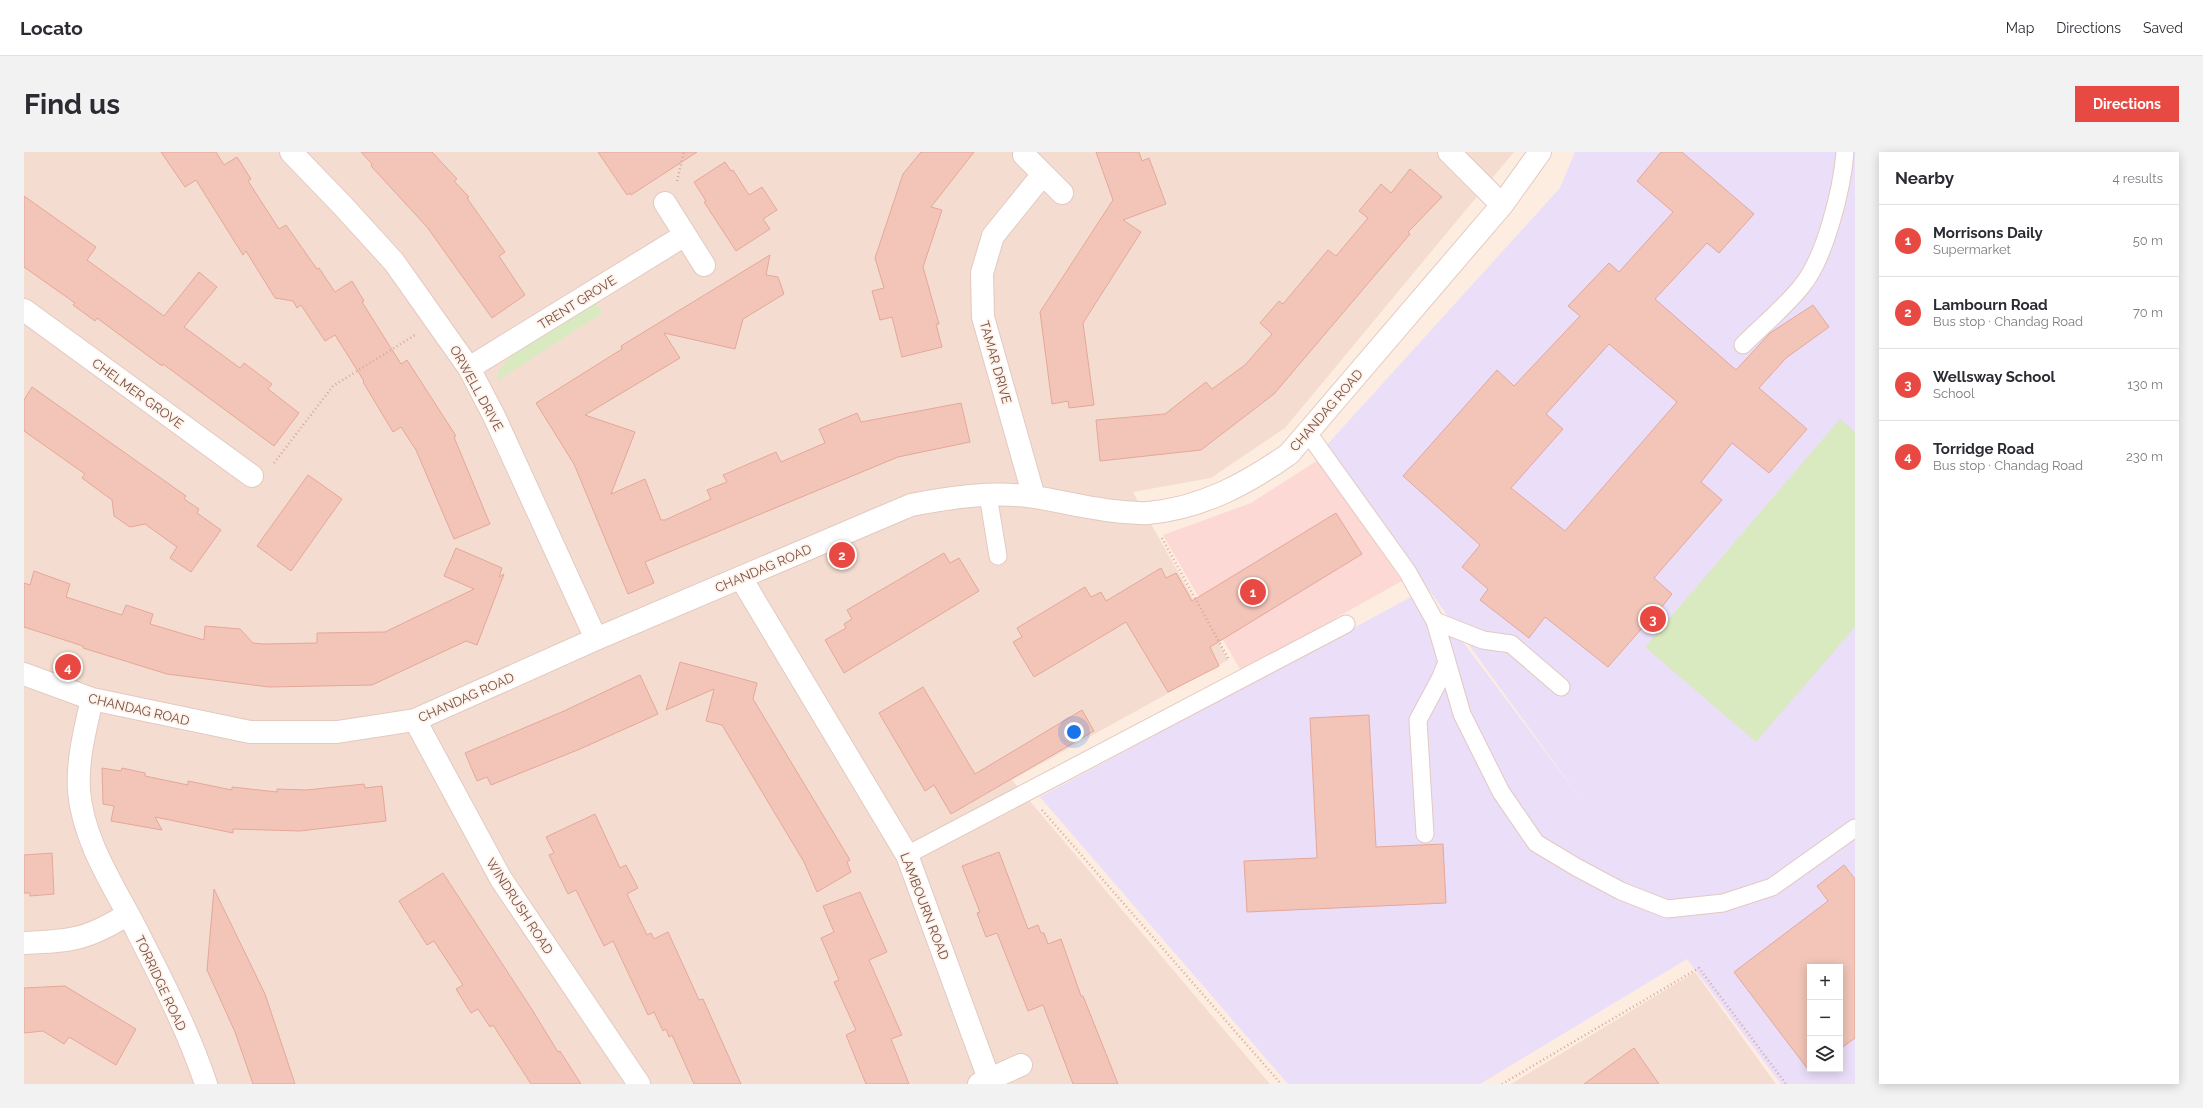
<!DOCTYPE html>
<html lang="en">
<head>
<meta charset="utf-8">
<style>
  body { margin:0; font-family:Raleway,sans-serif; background:#f2f2f3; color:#2b2b33 }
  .controls { position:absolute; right:12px; bottom:12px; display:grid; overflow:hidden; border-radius:0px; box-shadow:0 2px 10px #0003 }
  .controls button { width:36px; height:36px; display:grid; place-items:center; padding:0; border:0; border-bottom:1px solid #e1e1e2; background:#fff; color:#2b2b33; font:20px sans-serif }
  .you { position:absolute; left:1050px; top:580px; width:14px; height:14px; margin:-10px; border:3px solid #fff; border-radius:50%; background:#1a73e8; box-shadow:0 0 0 6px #1a73e833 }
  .badge { display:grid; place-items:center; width:26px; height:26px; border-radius:50%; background:#e94943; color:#fff; font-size:13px; font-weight:700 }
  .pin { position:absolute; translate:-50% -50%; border:2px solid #fff; box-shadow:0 1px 4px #0006 }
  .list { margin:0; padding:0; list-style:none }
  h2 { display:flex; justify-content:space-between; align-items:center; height:52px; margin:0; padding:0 16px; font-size:17px }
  h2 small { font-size:13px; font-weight:400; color:#7c7c81 }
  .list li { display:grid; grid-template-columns:26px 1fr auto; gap:12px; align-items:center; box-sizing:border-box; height:72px; padding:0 16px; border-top:1px solid #e1e1e2 }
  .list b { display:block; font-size:15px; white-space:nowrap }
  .list p { margin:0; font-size:13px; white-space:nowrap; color:#7c7c81 }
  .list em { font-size:13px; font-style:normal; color:#7c7c81 }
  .icon { flex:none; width:22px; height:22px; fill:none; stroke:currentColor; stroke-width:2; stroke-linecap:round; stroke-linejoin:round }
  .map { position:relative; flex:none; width:1831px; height:932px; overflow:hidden; border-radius:0px }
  header { display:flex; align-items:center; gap:24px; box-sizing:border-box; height:56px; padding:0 20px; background:#fff; border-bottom:1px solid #e1e1e2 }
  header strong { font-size:19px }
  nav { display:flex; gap:22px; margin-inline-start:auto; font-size:14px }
  .intro { display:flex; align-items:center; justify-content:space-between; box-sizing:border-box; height:96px; padding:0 24px }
  h1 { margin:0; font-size:28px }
  .button { padding:10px 18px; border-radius:0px; background:#e94943; color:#fff; font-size:14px; font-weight:700 }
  main { display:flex; gap:24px; padding:0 24px }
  aside { flex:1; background:#fff; border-radius:0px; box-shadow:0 2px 10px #0003 }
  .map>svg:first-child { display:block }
</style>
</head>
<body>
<header>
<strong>Locato</strong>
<nav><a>Map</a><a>Directions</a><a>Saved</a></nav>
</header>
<div class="intro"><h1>Find us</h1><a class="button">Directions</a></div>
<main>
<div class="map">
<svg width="1831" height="932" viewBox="0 0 1831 932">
  <rect width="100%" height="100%" fill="#fdede1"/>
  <!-- residential -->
  <path fill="#f4ddd0" d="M 0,0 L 1490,0 L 1261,276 L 1187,326 L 1109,340 L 1204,508 L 988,628 L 1246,932 L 0,932 Z
    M 1671,820 L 1752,932 L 1487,932 Z"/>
  <!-- commercial -->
  <path fill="#fdd9d5" d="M 1294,308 L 1378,429 L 1217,519 L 1139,383 L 1227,351 Z"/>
  <!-- education -->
  <path fill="#eadef9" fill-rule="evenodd" d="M 1551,0 L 1831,0 L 1831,932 L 1757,932 L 1663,807 L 1456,932 L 1264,932 L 1016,645 L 1400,438 L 1562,654 L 1301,295 L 1536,36 ZM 1786,815 L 1816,815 L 1816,917 L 1786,917 Z"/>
  <!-- green -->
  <path fill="#d9eac0" d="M 572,151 L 578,161 L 473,229 L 474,220 L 486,205 Z
    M 1816,267 L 1831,280 L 1831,475 L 1732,590 L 1621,495 Z"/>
  <!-- building -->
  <path fill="#f2c5b8" stroke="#e5a798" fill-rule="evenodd" d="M 137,0 L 192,0 L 200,13 L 213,5 L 227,27 L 224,29 L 255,77 L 262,73 L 293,117 L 295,116 L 311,140 L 328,129 L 340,149 L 338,150 L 377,212 L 383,208 L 432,284 L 430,285 L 466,372 L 430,387 L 392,298 L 377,275 L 369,280 L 339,230 L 340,229 L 311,183 L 301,189 L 277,153 L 273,156 L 269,149 L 251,146 L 222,99 L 219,103 L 172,28 L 161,35 Z
    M 337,0 L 408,0 L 433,27 L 430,29 L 445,45 L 443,46 L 481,100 L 475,104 L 501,143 L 468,166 L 403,75 L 347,14 L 348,12 Z
    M 574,0 L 673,0 L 607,43 L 606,41 L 603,43 Z
    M 897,0 L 950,0 L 907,55 L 918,58 L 899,115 L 915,172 L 912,172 L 918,195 L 878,205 L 868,165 L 856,168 L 848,139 L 860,136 L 851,106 L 879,22 Z
    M 1072,0 L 1115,0 L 1118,9 L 1125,6 L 1142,52 L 1099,68 L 1117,80 L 1059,171 L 1070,253 L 1045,256 L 1044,249 L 1028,252 L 1016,160 L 1089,48 Z
    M 1637,0 L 1658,0 L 1730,62 L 1695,101 L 1683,91 L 1631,147 L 1712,218 L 1746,181 L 1789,153 L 1805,175 L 1762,206 L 1735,236 L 1783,277 L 1745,321 L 1708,291 L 1677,330 L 1698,348 L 1630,426 L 1648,442 L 1627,469 L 1625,468 L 1584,515 L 1521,465 L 1505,486 L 1456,448 L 1464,437 L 1438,415 L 1456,393 L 1379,324 L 1473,218 L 1490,234 L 1556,164 L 1544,154 L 1585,111 L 1595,120 L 1649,60 L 1613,29 ZM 1585,192 L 1653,250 L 1541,379 L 1487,336 L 1539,277 L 1522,262 Z
    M 701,10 L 707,19 L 709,18 L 725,43 L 738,35 L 753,58 L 739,67 L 746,77 L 712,99 L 680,50 L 682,49 L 670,30 Z
    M 1386,17 L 1418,45 L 1384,80 L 1386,82 L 1250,242 L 1177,298 L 1076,309 L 1072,268 L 1141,262 L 1182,230 L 1188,237 L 1221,213 L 1248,182 L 1236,171 L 1255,149 L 1259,152 L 1304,98 L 1312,104 L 1344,66 L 1335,59 L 1357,32 L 1367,41 Z
    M 0,44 L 72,95 L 63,108 L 140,164 L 175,120 L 193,135 L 160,175 L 216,216 L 220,211 L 248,232 L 244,237 L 275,261 L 250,294 L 139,212 L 138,214 L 73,166 L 71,169 L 49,153 L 51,151 L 0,115 Z
    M 746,103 L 742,123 L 754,125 L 760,142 L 719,167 L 711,197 L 640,181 L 656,206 L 561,263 L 611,280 L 587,342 L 621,327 L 637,368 L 641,368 L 687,347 L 683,338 L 703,330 L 699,323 L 752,300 L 757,310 L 801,291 L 795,277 L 833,261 L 837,270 L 937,251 L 946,290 L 874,305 L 621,410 L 630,431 L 604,442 L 550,312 L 512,251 L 598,197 L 597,194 Z
    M 8,235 L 162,344 L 160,347 L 175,357 L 173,361 L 197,378 L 167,420 L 146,406 L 153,395 L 121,372 L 106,375 L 90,364 L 88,348 L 58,326 L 61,322 L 0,279 L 0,248 Z
    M 284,323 L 318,347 L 267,419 L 233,394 Z
    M 1312,361 L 1338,402 L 1186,495 L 1195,514 L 1144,540 L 1102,470 L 1010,525 L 989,490 L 998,485 L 993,476 L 1061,435 L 1067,445 L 1077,440 L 1082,449 L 1137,416 L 1142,426 L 1152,421 L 1168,449 Z
    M 432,396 L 478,416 L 475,425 L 480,422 L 453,493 L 442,489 L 348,533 L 245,535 L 143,522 L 59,496 L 59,494 L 0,475 L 0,431 L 6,433 L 10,419 L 46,432 L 42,445 L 98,463 L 102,453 L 129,462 L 126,472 L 180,488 L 181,474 L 216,477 L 229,491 L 239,492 L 293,491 L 293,481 L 361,480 L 450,437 L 420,424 Z
    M 920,401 L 926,411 L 935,406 L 955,439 L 820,521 L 801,488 L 822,476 L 820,472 L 828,467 L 823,458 Z
    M 656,510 L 733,531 L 729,547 L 826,708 L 823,710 L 827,720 L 793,740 L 780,710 L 698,573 L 682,569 L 690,537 L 642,558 Z
    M 616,523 L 634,562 L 556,597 L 467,633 L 463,625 L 453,629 L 441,601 L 540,559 Z
    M 899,535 L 951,622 L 1058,558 L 1070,579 L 927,662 L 910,633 L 901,639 L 855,561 Z
    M 1345,563 L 1352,695 L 1419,692 L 1422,751 L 1223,760 L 1220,709 L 1293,706 L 1286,566 Z
    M 78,616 L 97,619 L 98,616 L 121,621 L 121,624 L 164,633 L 164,629 L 208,638 L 208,635 L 253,640 L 253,637 L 282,638 L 340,632 L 341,636 L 358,634 L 362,669 L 276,679 L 209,677 L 209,681 L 131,665 L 138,678 L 87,669 L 90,654 L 79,652 Z
    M 571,662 L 596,716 L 602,713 L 614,736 L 603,742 L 623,783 L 627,781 L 630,787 L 644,780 L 675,848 L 679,847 L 717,932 L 670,932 L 648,883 L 645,885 L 642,877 L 639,879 L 630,860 L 624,863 L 589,789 L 580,794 L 552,738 L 544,742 L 525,703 L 530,701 L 522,685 Z
    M 975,700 L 1004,777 L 1014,773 L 1017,781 L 1020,781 L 1024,792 L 1037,787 L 1057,844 L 1059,844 L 1094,932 L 1049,932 L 1019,853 L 1004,859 L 973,781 L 962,785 L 953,761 L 956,760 L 938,714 Z
    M 28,701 L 30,742 L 6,744 L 6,741 L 0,741 L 0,703 Z
    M 1820,713 L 1831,727 L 1831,886 L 1816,897 L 1816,815 L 1786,815 L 1786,917 L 1790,917 L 1786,920 L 1710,820 L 1804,749 L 1793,734 Z
    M 419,721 L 507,856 L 534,900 L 536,899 L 557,932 L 507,932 L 469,873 L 466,875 L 454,857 L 447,861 L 432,837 L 439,833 L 410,789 L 403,793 L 375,749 Z
    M 190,737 L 241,842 L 271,932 L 229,932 L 211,880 L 183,818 Z
    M 836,740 L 863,800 L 845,808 L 878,883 L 867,887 L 885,932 L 842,932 L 822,883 L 832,878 L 810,830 L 815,828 L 797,786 L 810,780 L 799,754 Z
    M 41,834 L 112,877 L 92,913 L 45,885 L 40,892 L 19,879 L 0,881 L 0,836 Z
    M 1610,896 L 1635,932 L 1560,932 Z"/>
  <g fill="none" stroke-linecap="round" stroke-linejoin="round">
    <defs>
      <path id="service" d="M 1719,193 C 1738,174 1760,156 1777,135 C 1801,107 1818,37 1821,0
        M 1284,281 L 1383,419 L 1411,469 L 1423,510 L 1416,527 L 1394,568 L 1401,682
        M 964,343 L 974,404
        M 1411,469 L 1459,488 L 1487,492 L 1537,535
        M 1423,510 L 1438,562 L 1477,640 L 1512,691 L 1552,715 L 1597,739 L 1643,757 L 1699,751 L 1748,735 L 1831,676
        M 883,703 L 1322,472"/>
      <path id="minor" d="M 267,0 L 319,54 L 370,110 L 445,216 L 470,264 L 572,487
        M 1425,0 L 1478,53
        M 1000,3 L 1019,22 L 969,84 L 958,121 L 959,165 L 1010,345
        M 1019,22 L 1038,41
        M 641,51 L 680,113
        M 0,158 L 228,324
        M 445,216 L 661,83
        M 717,426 L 883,703 L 965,927
        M 0,522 L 68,547 L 226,580 L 313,580 L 391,568 L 572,487 L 887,353 C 928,345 969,339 1011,345 C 1041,350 1070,358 1100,360 C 1108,360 1117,362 1124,361 C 1178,356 1222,332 1265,302 L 1478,53 L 1516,0
        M 68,547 C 61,578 53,608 55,639 C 59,688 89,733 111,775 C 137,826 164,878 182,932
        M 391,568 L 477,727 L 615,932
        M 0,791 C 47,789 63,788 104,762
        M 955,932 L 997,913"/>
    </defs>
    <!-- service casing -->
    <use href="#service" stroke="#e3c9c0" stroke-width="19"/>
    <!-- minor casing -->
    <use href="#minor" stroke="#e3c9c0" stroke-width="24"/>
    <!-- path -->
    <path stroke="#d7a89c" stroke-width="2.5" stroke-dasharray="1 3" stroke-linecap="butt" d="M 653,29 L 660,0
      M 250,311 L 309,234 L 391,183
      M 1138,386 L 1205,508
      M 1018,658 L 1257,932
      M 1478,932 L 1675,816 L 1762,932"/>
    <!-- service -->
    <use href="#service" stroke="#fff" stroke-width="17"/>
    <!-- minor -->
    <use href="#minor" stroke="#fff" stroke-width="22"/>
  </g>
  <g text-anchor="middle" stroke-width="3.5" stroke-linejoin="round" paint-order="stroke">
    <!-- street labels -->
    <g font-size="13" fill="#744f48" stroke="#fff2e8">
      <text transform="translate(553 150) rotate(-32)" y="5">TRENT GROVE</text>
      <text transform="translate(972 210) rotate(74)" y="5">TAMAR DRIVE</text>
      <text transform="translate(453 236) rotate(61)" y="5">ORWELL DRIVE</text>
      <text transform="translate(114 241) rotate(36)" y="5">CHELMER GROVE</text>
      <text transform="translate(1302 258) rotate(-49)" y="5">CHANDAG ROAD</text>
      <text transform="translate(739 416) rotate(-23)" y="5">CHANDAG ROAD</text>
      <text transform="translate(442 545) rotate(-24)" y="5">CHANDAG ROAD</text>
      <text transform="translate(115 557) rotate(13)" y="5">CHANDAG ROAD</text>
      <text transform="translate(496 754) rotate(57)" y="5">WINDRUSH ROAD</text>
      <text transform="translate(901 754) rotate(69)" y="5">LAMBOURN ROAD</text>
      <text transform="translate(137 831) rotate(65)" y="5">TORRIDGE ROAD</text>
    </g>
  </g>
</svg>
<div class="controls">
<button>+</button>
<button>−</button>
<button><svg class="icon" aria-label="layers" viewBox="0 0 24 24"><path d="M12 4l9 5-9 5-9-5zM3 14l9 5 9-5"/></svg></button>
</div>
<div class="you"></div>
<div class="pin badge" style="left:1229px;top:440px">1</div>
<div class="pin badge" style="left:818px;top:403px">2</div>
<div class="pin badge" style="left:1629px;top:467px">3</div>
<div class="pin badge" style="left:44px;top:515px">4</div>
</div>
<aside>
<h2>Nearby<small>4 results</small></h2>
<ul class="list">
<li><span class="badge">1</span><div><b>Morrisons Daily</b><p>Supermarket</p></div><em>50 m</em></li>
<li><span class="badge">2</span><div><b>Lambourn Road</b><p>Bus stop · Chandag Road</p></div><em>70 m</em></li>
<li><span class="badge">3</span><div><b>Wellsway School</b><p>School</p></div><em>130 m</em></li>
<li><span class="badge">4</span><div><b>Torridge Road</b><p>Bus stop · Chandag Road</p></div><em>230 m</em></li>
</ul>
</aside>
</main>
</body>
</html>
